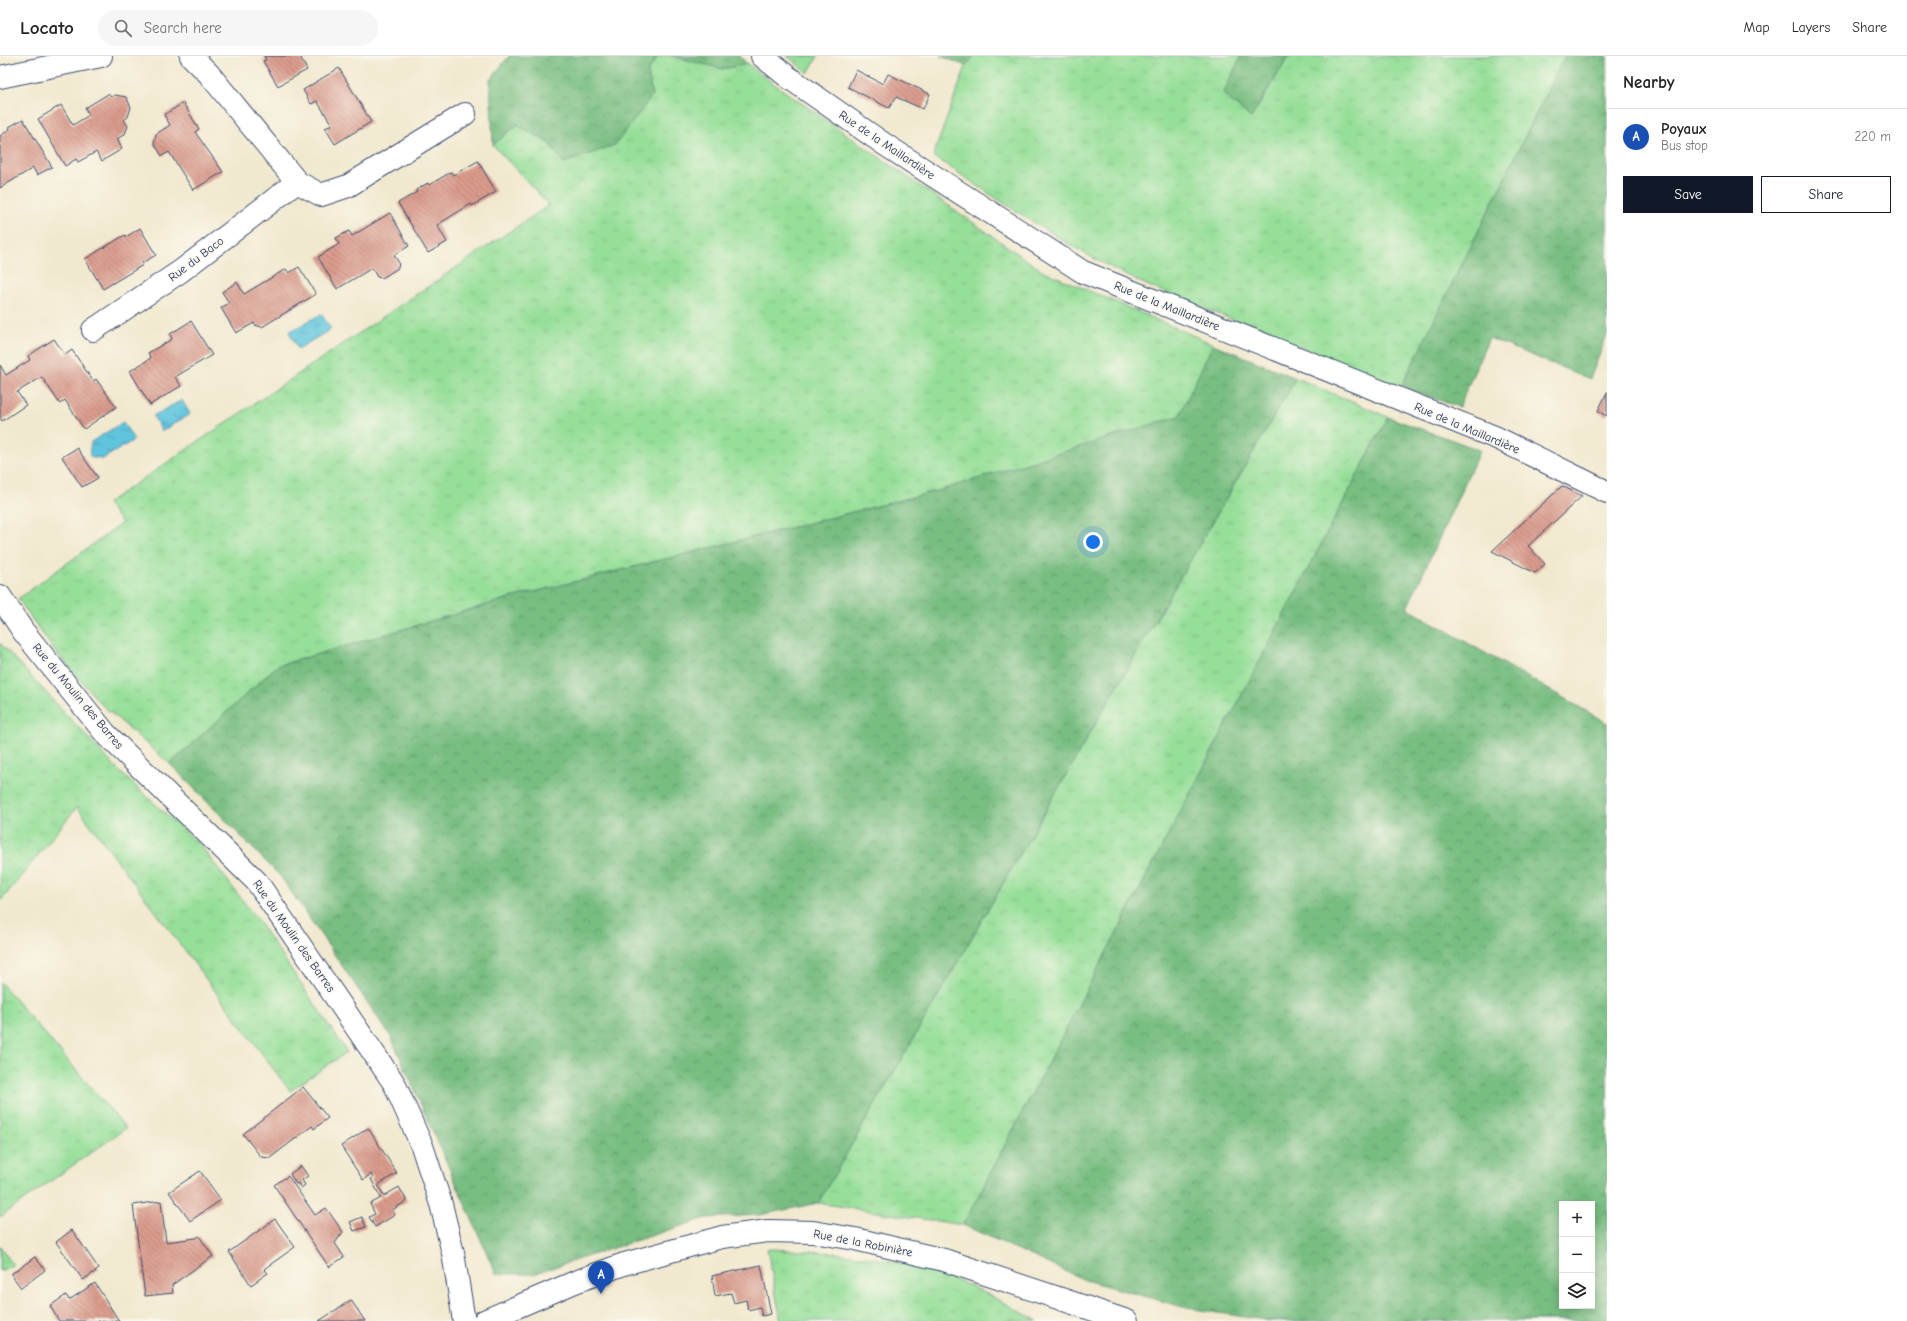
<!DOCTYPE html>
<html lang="en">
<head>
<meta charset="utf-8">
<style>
  body { margin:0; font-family:"Comic Neue",sans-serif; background:#f6f6f6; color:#222 }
  .controls { position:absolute; right:12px; bottom:12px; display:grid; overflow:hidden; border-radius:0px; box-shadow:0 2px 10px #0003 }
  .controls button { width:36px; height:36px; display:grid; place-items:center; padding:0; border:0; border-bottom:1px solid #e0e0e0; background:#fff; color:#222; font:20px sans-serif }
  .you { position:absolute; left:1093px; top:486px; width:14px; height:14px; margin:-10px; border:3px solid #fff; border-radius:50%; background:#1a73e8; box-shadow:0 0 0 6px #1a73e833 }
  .badge { display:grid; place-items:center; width:26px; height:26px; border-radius:50%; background:#111827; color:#fff; font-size:13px; font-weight:700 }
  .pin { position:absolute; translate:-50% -33px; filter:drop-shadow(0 1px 2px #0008) }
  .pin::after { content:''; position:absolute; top:21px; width:14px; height:12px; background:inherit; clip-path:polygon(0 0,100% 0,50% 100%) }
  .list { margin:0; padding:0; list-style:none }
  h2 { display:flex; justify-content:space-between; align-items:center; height:52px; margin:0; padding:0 16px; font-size:17px }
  h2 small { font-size:13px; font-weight:400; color:#767676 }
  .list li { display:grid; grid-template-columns:26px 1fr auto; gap:12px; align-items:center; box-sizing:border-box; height:56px; padding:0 16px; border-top:1px solid #e0e0e0 }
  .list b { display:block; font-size:15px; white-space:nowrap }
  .list p { margin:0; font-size:13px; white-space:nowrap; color:#767676 }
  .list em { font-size:13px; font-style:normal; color:#767676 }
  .actions { display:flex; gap:8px; padding:12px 16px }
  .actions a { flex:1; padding:9px 0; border:1px solid #111827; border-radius:0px; text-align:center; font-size:14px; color:#111827 }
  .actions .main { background:#111827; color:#fff }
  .icon { flex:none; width:22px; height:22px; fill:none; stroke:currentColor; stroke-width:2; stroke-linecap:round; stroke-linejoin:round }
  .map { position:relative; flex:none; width:1607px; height:1265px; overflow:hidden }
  header { display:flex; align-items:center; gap:24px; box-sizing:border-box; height:56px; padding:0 20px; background:#fff; border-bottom:1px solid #e0e0e0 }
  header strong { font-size:19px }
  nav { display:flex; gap:22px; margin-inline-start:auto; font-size:14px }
  .search { width:280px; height:36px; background:#f6f6f6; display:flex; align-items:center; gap:10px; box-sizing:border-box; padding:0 14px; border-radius:22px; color:#767676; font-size:15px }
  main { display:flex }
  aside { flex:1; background:#fff }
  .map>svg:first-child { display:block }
</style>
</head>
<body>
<header>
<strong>Locato</strong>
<div class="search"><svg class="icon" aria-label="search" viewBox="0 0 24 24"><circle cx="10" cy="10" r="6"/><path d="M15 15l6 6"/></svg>Search here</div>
<nav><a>Map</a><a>Layers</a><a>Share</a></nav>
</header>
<main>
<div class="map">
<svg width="1607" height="1265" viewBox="0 0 1607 1265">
  <defs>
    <pattern id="grass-tufts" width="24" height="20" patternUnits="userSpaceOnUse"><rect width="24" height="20" fill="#96df99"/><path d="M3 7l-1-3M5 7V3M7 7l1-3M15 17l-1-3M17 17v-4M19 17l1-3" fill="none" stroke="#81c086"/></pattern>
    <pattern id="forest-crowns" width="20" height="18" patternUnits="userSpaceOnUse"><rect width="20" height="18" fill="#78be81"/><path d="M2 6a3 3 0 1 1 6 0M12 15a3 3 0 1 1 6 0" fill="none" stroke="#629b6d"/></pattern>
    <pattern id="water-ripples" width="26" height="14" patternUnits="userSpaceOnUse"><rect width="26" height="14" fill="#5fc5dd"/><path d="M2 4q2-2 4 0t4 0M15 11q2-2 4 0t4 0" fill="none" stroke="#4ea0b6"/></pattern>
    <pattern id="building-back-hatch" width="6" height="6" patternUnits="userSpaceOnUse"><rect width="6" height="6" fill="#da9c8d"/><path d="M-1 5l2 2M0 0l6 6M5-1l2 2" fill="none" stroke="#b08076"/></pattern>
  </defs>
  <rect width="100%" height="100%" fill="#fbf7ec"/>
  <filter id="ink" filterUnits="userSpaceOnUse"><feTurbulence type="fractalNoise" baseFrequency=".025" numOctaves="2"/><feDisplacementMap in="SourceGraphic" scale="8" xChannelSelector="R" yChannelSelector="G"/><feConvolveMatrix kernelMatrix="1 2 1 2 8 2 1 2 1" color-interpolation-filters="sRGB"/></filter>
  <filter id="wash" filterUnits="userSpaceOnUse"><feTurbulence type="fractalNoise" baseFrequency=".012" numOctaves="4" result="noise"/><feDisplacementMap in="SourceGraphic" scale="16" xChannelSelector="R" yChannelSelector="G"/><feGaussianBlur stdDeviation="0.9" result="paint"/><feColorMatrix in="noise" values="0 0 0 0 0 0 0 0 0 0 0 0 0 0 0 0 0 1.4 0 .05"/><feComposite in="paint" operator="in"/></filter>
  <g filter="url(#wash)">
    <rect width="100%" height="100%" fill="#f1e9cf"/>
    <!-- grass -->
    <path fill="url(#grass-tufts)" stroke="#58877c" d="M 658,0 L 671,0 L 723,13 L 748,8 L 767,23 L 1041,214 L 1213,288 L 1180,360 L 941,434 L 510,542 L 277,610 L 170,708 L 102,649 L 54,594 L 18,543 L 122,467 L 107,447 L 549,149 L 493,89 L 517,69 L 548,86 L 564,107 L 652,40 L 648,15 Z
      M 787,0 L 818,0 L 808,17 Z
      M 974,0 L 1241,0 L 1223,38 L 1251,62 L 1289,0 L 1565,0 L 1401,331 L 1151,231 C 1073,196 1004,147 933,100 L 966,10 Z
      M 1296,322 L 1388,361 L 963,1169 L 818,1147 Z
      M 0,587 L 119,715 L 200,789 L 257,863 L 347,996 L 290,1035 L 77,751 L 0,846 Z
      M 0,926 L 126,1072 L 0,1161 Z
      M 0,1190 L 13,1209 L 0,1215 Z
      M 767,1193 C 831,1195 899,1201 959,1225 C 986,1236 1012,1252 1038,1265 L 781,1265 Z"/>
    <!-- forest -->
    <path fill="url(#forest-crowns)" stroke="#4a7670" fill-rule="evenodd" d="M 509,0 L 658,0 L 648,15 L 652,40 L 615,89 L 564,107 L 548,86 L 517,69 L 493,89 L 490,24 Z
      M 671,0 L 739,0 L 748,8 L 723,13 Z
      M 941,0 L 974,0 L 966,10 Z
      M 1241,0 L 1289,0 L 1251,62 L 1223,38 Z
      M 1565,0 L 1607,0 L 1607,279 L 1590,323 L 1489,282 L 1459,351 L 1401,331 Z
      M 1213,288 L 1296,322 L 818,1147 L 760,1159 L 706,1162 L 533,1218 L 496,1218 L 391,981 L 281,821 L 170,708 L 277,610 L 510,542 L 941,434 L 1179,360 Z
      M 1388,361 L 1480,394 L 1407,552 L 1607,667 L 1607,1265 L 1271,1265 L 1187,1252 L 1085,1224 L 963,1169 ZM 1562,1148 L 1592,1148 L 1592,1250 L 1562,1250 Z"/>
    <!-- water -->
    <path fill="url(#water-ripples)" stroke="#3d7a9e" d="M 321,258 L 331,273 L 298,293 L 289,276 Z
      M 182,344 L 190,358 L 162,375 L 153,360 Z
      M 123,366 L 134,384 L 101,404 L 100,401 C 84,406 91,392 91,386 Z"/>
    <g id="blocks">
      <!-- building -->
      <path fill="url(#building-back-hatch)" d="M 264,0 L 300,0 L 307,14 L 278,30 L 263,5 L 266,4 Z
        M 339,12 L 371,66 L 335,88 L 325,72 L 332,69 L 317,45 L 311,48 L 303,34 Z
        M 856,14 L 883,28 L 888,18 L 930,38 L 923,53 L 896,41 L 889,52 L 848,31 Z
        M 108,38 L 111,41 L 115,39 L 126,41 L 131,51 L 128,61 L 124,64 L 128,70 L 125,78 L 117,83 L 122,93 L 102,105 L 96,96 L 78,106 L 76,103 L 65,110 L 38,63 L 61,49 L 73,69 L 89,59 L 85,52 Z
        M 183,47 L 199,73 L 195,76 L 223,116 L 193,134 L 169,96 L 162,100 L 154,87 L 156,78 L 170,69 L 164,59 Z
        M 23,63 L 52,111 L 37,119 L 33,112 L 0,132 L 0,80 L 10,73 L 9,71 Z
        M 478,105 L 496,136 L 472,150 L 471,148 L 437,169 L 447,186 L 428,197 L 398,147 L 417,136 L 416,134 L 428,127 L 429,129 L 451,116 L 453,119 Z
        M 390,157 L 409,190 L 394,199 L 399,207 L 398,212 L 382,222 L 377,221 L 372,212 L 337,233 L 318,201 L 339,188 L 336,182 L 349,175 L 352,180 Z
        M 140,172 L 156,199 L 142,207 L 143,209 L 103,233 L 85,203 L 125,179 L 126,181 Z
        M 299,211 L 316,238 L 262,271 L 255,269 L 254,267 L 236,277 L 221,252 L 229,247 L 222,236 L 237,226 L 244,238 L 286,213 L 289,217 Z
        M 191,265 L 212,299 L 175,321 L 181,330 L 150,349 L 130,315 L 151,302 L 148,297 L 172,283 L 170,278 Z
        M 54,283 L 65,299 L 72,294 L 93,325 L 96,323 L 116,351 L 84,373 L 65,344 L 60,348 L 42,321 L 17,336 L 26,349 L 2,365 L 0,362 L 0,309 L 6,319 L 30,304 L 28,300 Z
        M 1607,336 L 1607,360 L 1598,355 Z
        M 77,392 L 98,422 L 82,431 L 62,401 Z
        M 1562,430 L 1582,440 L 1528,490 L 1545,508 L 1535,517 L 1492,495 Z
        M 303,1031 L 328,1062 L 314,1073 L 312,1070 L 270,1102 L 261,1101 L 243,1078 Z
        M 368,1072 L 397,1117 L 378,1129 L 384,1140 L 399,1131 L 407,1145 L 392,1154 L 395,1159 L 375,1171 L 369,1161 L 375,1158 L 370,1148 L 381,1142 L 371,1123 L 373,1122 L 371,1118 L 363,1124 L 341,1090 Z
        M 301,1110 L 308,1120 L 302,1124 L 305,1129 L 301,1132 L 298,1127 L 296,1128 L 290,1118 Z
        M 200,1115 L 221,1144 L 190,1165 L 169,1136 Z
        M 288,1120 L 315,1159 L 326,1152 L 343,1176 L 335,1187 L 344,1201 L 329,1211 L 274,1129 Z
        M 161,1145 L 166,1186 L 196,1182 L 199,1180 L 213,1200 L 172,1229 L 173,1237 L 145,1240 L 133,1149 Z
        M 362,1161 L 366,1171 L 354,1175 L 350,1166 Z
        M 275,1163 L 295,1191 L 264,1213 L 268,1217 L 251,1229 L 229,1196 Z
        M 72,1174 L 99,1213 L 83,1224 L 56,1186 Z
        M 35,1201 L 45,1214 L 21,1232 L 11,1218 Z
        M 761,1209 L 771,1258 L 762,1260 L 760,1251 L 748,1254 L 746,1244 L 734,1247 L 731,1237 L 715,1240 L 712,1220 Z
        M 95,1227 L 119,1265 L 59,1265 L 50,1250 L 66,1239 L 69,1244 Z
        M 351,1244 L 365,1265 L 319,1265 Z"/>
    </g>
  </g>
  <g filter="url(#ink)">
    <use href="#blocks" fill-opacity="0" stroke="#3b4b6f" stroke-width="1"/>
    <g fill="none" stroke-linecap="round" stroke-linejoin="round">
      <defs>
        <path id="street" d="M 191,0 L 209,18 L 297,126 L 321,139 L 348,130 L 465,58
          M 0,21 L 101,0
          M 93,274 L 181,215 L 297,126
          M 0,540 L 23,575 L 105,677 L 257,826 L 394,1027 L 422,1090 L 441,1148 L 453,1197 L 464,1265
          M 484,1265 L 575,1226 L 624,1208 L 722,1181 L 768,1175 L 813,1176 L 855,1183 L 944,1204 L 1127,1265"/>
        <path id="secondary" d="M 762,0 L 788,21 L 884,88 L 1083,216 L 1497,382 L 1607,436"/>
      </defs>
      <!-- street casing -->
      <use href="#street" stroke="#3b4b6f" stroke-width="24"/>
      <!-- secondary casing -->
      <use href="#secondary" stroke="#3b4b6f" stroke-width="24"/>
      <!-- street -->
      <use href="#street" stroke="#fff" stroke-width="22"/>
      <!-- secondary -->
      <use href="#secondary" stroke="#fff" stroke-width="22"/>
    </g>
  </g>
  <g text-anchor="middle" stroke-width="3" stroke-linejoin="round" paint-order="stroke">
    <!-- street labels -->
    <g font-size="12" fill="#1b2f5e" stroke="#fbf7ec">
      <text transform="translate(887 89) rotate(34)" y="4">Rue de la Maillardière</text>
      <text transform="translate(196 203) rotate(-37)" y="4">Rue du Baco</text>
      <text transform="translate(1167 250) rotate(22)" y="4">Rue de la Maillardière</text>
      <text transform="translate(1467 372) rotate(23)" y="4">Rue de la Maillardière</text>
      <text transform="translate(78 640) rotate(50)" y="4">Rue du Moulin des Barres</text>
      <text transform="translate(294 880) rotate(55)" y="4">Rue du Moulin des Barres</text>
      <text transform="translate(863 1187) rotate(11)" y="4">Rue de la Robinière</text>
    </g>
  </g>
</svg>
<div class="controls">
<button>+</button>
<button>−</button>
<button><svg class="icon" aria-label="layers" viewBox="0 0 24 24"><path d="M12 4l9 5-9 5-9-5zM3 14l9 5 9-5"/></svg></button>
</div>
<div class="you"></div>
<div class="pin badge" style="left:601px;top:1238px;background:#1a4fb4">A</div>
</div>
<aside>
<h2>Nearby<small></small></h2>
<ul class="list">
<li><span class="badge" style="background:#1a4fb4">A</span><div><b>Poyaux</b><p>Bus stop</p></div><em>220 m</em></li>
</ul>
<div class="actions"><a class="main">Save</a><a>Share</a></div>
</aside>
</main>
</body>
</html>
